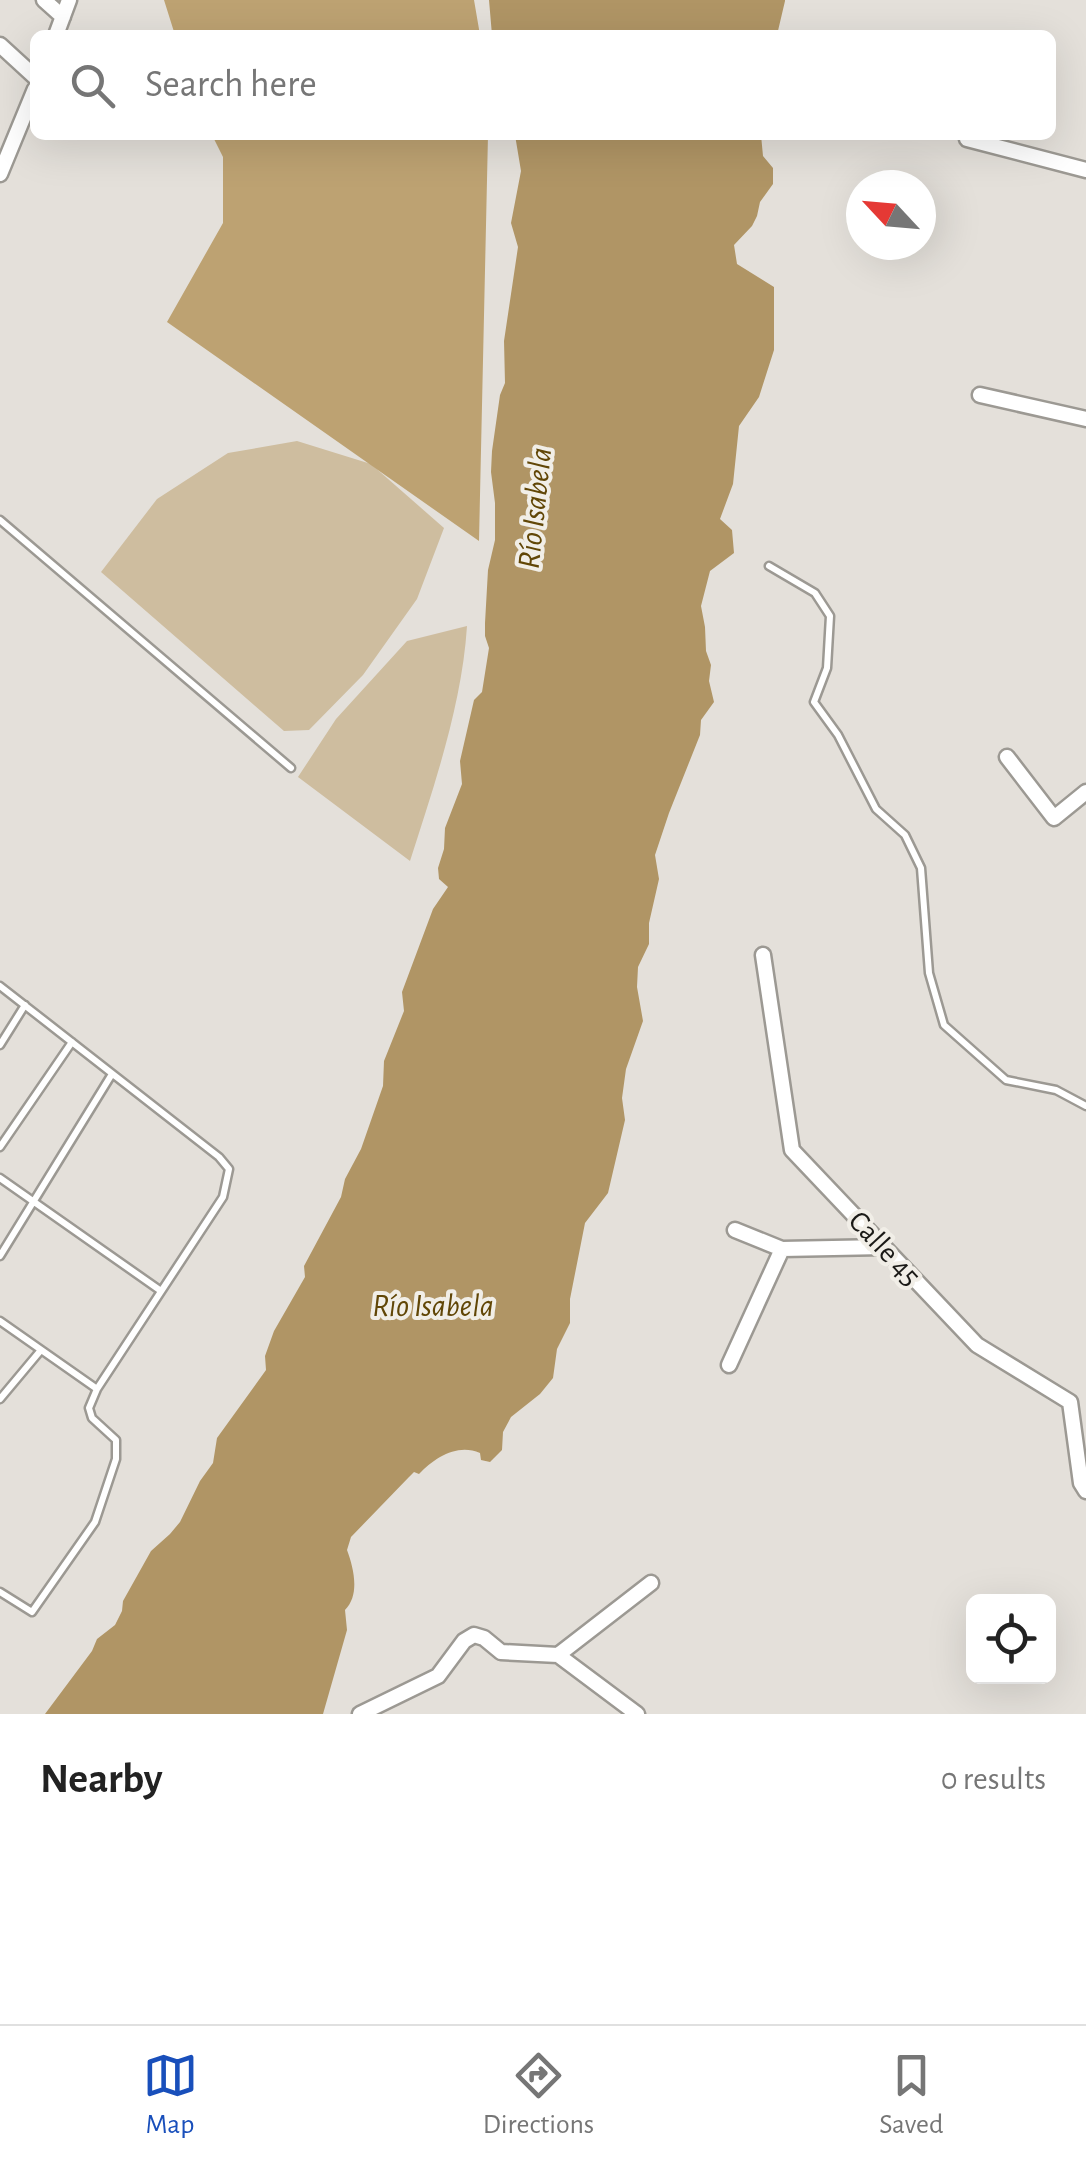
<!DOCTYPE html>
<html lang="en">
<head>
<meta charset="utf-8">
<style>
  body { margin:0; font-family:"Alegreya Sans",sans-serif; background:#f2f2f2; color:#222 }
  .controls { position:absolute; right:30px; bottom:30px; display:grid; overflow:hidden; border-radius:15px; box-shadow:0 10px 40px #0002 }
  .controls button { width:90px; height:90px; display:grid; place-items:center; padding:0; border:0; border-bottom:2px solid #e0e0e0; background:#fff; color:#222; font:50px sans-serif }
  .compass { position:absolute; left:846px; top:170px; width:90px; height:90px; border-radius:50%; background:#fff; box-shadow:0 10px 40px #0002; rotate:296deg }
  .list { margin:0; padding:0; list-style:none }
  h2 { display:flex; justify-content:space-between; align-items:center; height:130px; margin:0; padding:0 40px; font-size:42px }
  h2 small { font-size:32px; font-weight:400; color:#767676 }
  .icon { flex:none; width:55px; height:55px; fill:none; stroke:currentColor; stroke-width:2; stroke-linecap:round; stroke-linejoin:round }
  .map { position:relative; flex:none; width:1086px; height:1714px; overflow:hidden }
  .search { position:absolute; background:#fff; box-shadow:0 10px 40px #0002; left:30px; right:30px; top:30px; height:110px; display:flex; align-items:center; gap:25px; box-sizing:border-box; padding:0 35px; border-radius:15px; color:#767676; font-size:38px }
  .sheet { height:310px; background:#fff }
  nav { display:flex; justify-content:space-around; align-items:center; box-sizing:border-box; height:140px; border-top:2px solid #e0e0e0; background:#fff; font-size:28px; color:#767676 }
  nav a { display:grid; justify-items:center; gap:5px }
  nav .on { color:#194fbb }
  .map>svg:first-child { display:block }
</style>
</head>
<body>
<div class="map">
<svg width="1086" height="1714" viewBox="0 0 1086 1714">
  <rect width="100%" height="100%" fill="#e4e0da"/>
  <!-- green -->
  <path fill="#cebd9f" d="M 297,441 L 371,464 L 444,528 L 417,599 L 363,675 L 309,730 L 284,731 L 101,572 L 157,499 L 228,453 Z
    M 467,626 C 462,705 434,786 410,861 L 298,777 L 336,719 L 407,641 Z"/>
  <!-- forest -->
  <path fill="#bda272" d="M 164,0 L 474,0 L 480,35 L 175,35 Z
    M 212,135 L 488,135 L 479,541 L 167,322 L 223,223 L 223,157 Z"/>
  <!-- water -->
  <path fill="#b09565" d="M 489,0 L 785,0 L 785,1 L 777,35 L 492,35 Z
    M 515,135 L 761,135 L 763,156 L 773,168 L 773,184 L 760,202 L 757,216 L 752,226 L 734,245 L 737,264 L 774,287 L 774,350 L 759,397 L 739,426 L 733,484 L 720,519 L 732,530 L 734,553 L 710,571 L 701,606 L 705,627 L 706,651 L 711,665 L 709,681 L 714,702 L 701,720 L 700,735 L 669,813 L 655,855 L 659,879 L 649,923 L 649,944 L 638,967 L 637,987 L 643,1021 L 626,1069 L 622,1098 L 625,1120 L 608,1193 L 585,1223 L 570,1299 L 570,1323 L 557,1349 L 553,1378 L 540,1394 L 511,1417 L 503,1432 L 502,1450 L 490,1462 L 481,1460 L 480,1453 C 458,1443 435,1457 419,1474 L 414,1472 L 409,1477 L 351,1537 L 347,1550 C 354,1569 360,1595 345,1610 L 347,1630 L 323,1714 L 45,1714 L 92,1651 L 97,1639 L 115,1625 L 122,1611 L 123,1601 L 151,1551 L 170,1534 L 180,1522 L 200,1481 L 213,1463 L 217,1438 L 266,1370 L 265,1356 L 274,1331 L 305,1277 L 304,1266 L 341,1197 L 345,1179 L 361,1149 L 383,1086 L 384,1061 L 404,1011 L 402,992 L 433,909 L 448,887 L 439,879 L 438,868 L 444,849 L 445,828 L 462,784 L 460,761 L 474,700 L 482,692 L 489,648 L 485,636 L 485,623 L 488,570 L 495,540 L 495,503 L 491,472 L 492,451 L 500,395 L 505,383 L 504,341 L 518,247 L 511,223 L 521,171 Z"/>
  <g fill="none" stroke-linecap="round" stroke-linejoin="round">
    <defs>
      <path id="lane" d="M 0,520 L 291,768
        M 769,566 L 815,593 L 830,616 L 827,668 L 814,702 L 838,735 L 876,809 L 905,835 L 921,868 L 929,973 L 944,1025 L 1006,1080 L 1056,1090 L 1086,1106
        M 0,986 L 219,1157 L 229,1169 L 223,1197 L 97,1389 L 89,1408 L 92,1418 L 116,1440 L 116,1459 L 95,1522 L 32,1612 L 0,1592
        M 0,1045 L 25,1005
        M 0,1147 L 72,1042
        M 0,1178 L 161,1291
        M 0,1256 L 112,1074
        M 0,1321 L 97,1389
        M 0,1399 L 41,1350"/>
      <path id="street" d="M 44,0 L 63,17
        M 56,35 L 69,0
        M 0,45 L 35,77
        M 967,139 L 1086,170
        M 0,174 L 35,89
        M 980,395 L 1086,419
        M 1007,757 L 1054,818 L 1086,792
        M 763,955 L 792,1150 L 977,1345 L 1070,1402 L 1081,1483 L 1086,1491
        M 735,1230 L 782,1249
        M 729,1365 L 782,1249 L 884,1247
        M 558,1655 L 651,1583
        M 360,1714 L 438,1676 L 464,1641 L 474,1635 L 484,1638 L 501,1652 L 558,1655 L 637,1714"/>
    </defs>
    <!-- lane casing -->
    <use href="#lane" stroke="#9c9993" stroke-width="11"/>
    <!-- street casing -->
    <use href="#street" stroke="#9c9993" stroke-width="19"/>
    <!-- lane -->
    <use href="#lane" stroke="#fff" stroke-width="6"/>
    <!-- street -->
    <use href="#street" stroke="#fff" stroke-width="14"/>
  </g>
  <g text-anchor="middle" stroke-width="8" stroke-linejoin="round" paint-order="stroke">
    <!-- street labels -->
    <g font-size="30" fill="#1b1a17" stroke="#f1eee7">
      <text transform="translate(885 1248) rotate(47)" y="10">Calle 45</text>
    </g>
    <!-- water labels -->
    <g font-size="32" font-style="italic" fill="#614606" stroke="#f1eee7">
      <text transform="translate(534 508) rotate(-84)" y="11">Río Isabela</text>
      <text x="433" y="1316">Río Isabela</text>
    </g>
  </g>
</svg>
<div class="controls">
<button><svg class="icon" aria-label="locate" viewBox="0 0 24 24"><circle cx="12" cy="12" r="6"/><path d="M12 2v4M12 18v4M2 12h4M18 12h4"/></svg></button>
</div>
<svg class="compass" viewBox="-18 -18 36 36"><path d="M0-13l5 13h-10z" fill="#e53935"/><path d="M0 13l5-13h-10z" fill="#767676"/></svg>
<div class="search"><svg class="icon" aria-label="search" viewBox="0 0 24 24"><circle cx="10" cy="10" r="6"/><path d="M15 15l6 6"/></svg>Search here</div>
</div>
<section class="sheet">
<h2>Nearby<small>0 results</small></h2>
<ul class="list">
</ul>
</section>
<nav>
<a class="on"><svg class="icon" aria-label="map" viewBox="0 0 24 24"><path d="M3 6l6-2 6 2 6-2v14l-6 2-6-2-6 2zM9 4v14M15 6v14"/></svg>Map</a>
<a><svg class="icon" aria-label="directions" viewBox="0 0 24 24"><path d="M12 3l9 9-9 9-9-9zM9 14v-3h6M13 9l2 2-2 2"/></svg>Directions</a>
<a><svg class="icon" aria-label="saved" viewBox="0 0 24 24"><path d="M7 4h10v16l-5-4-5 4z"/></svg>Saved</a>
</nav>
</body>
</html>
